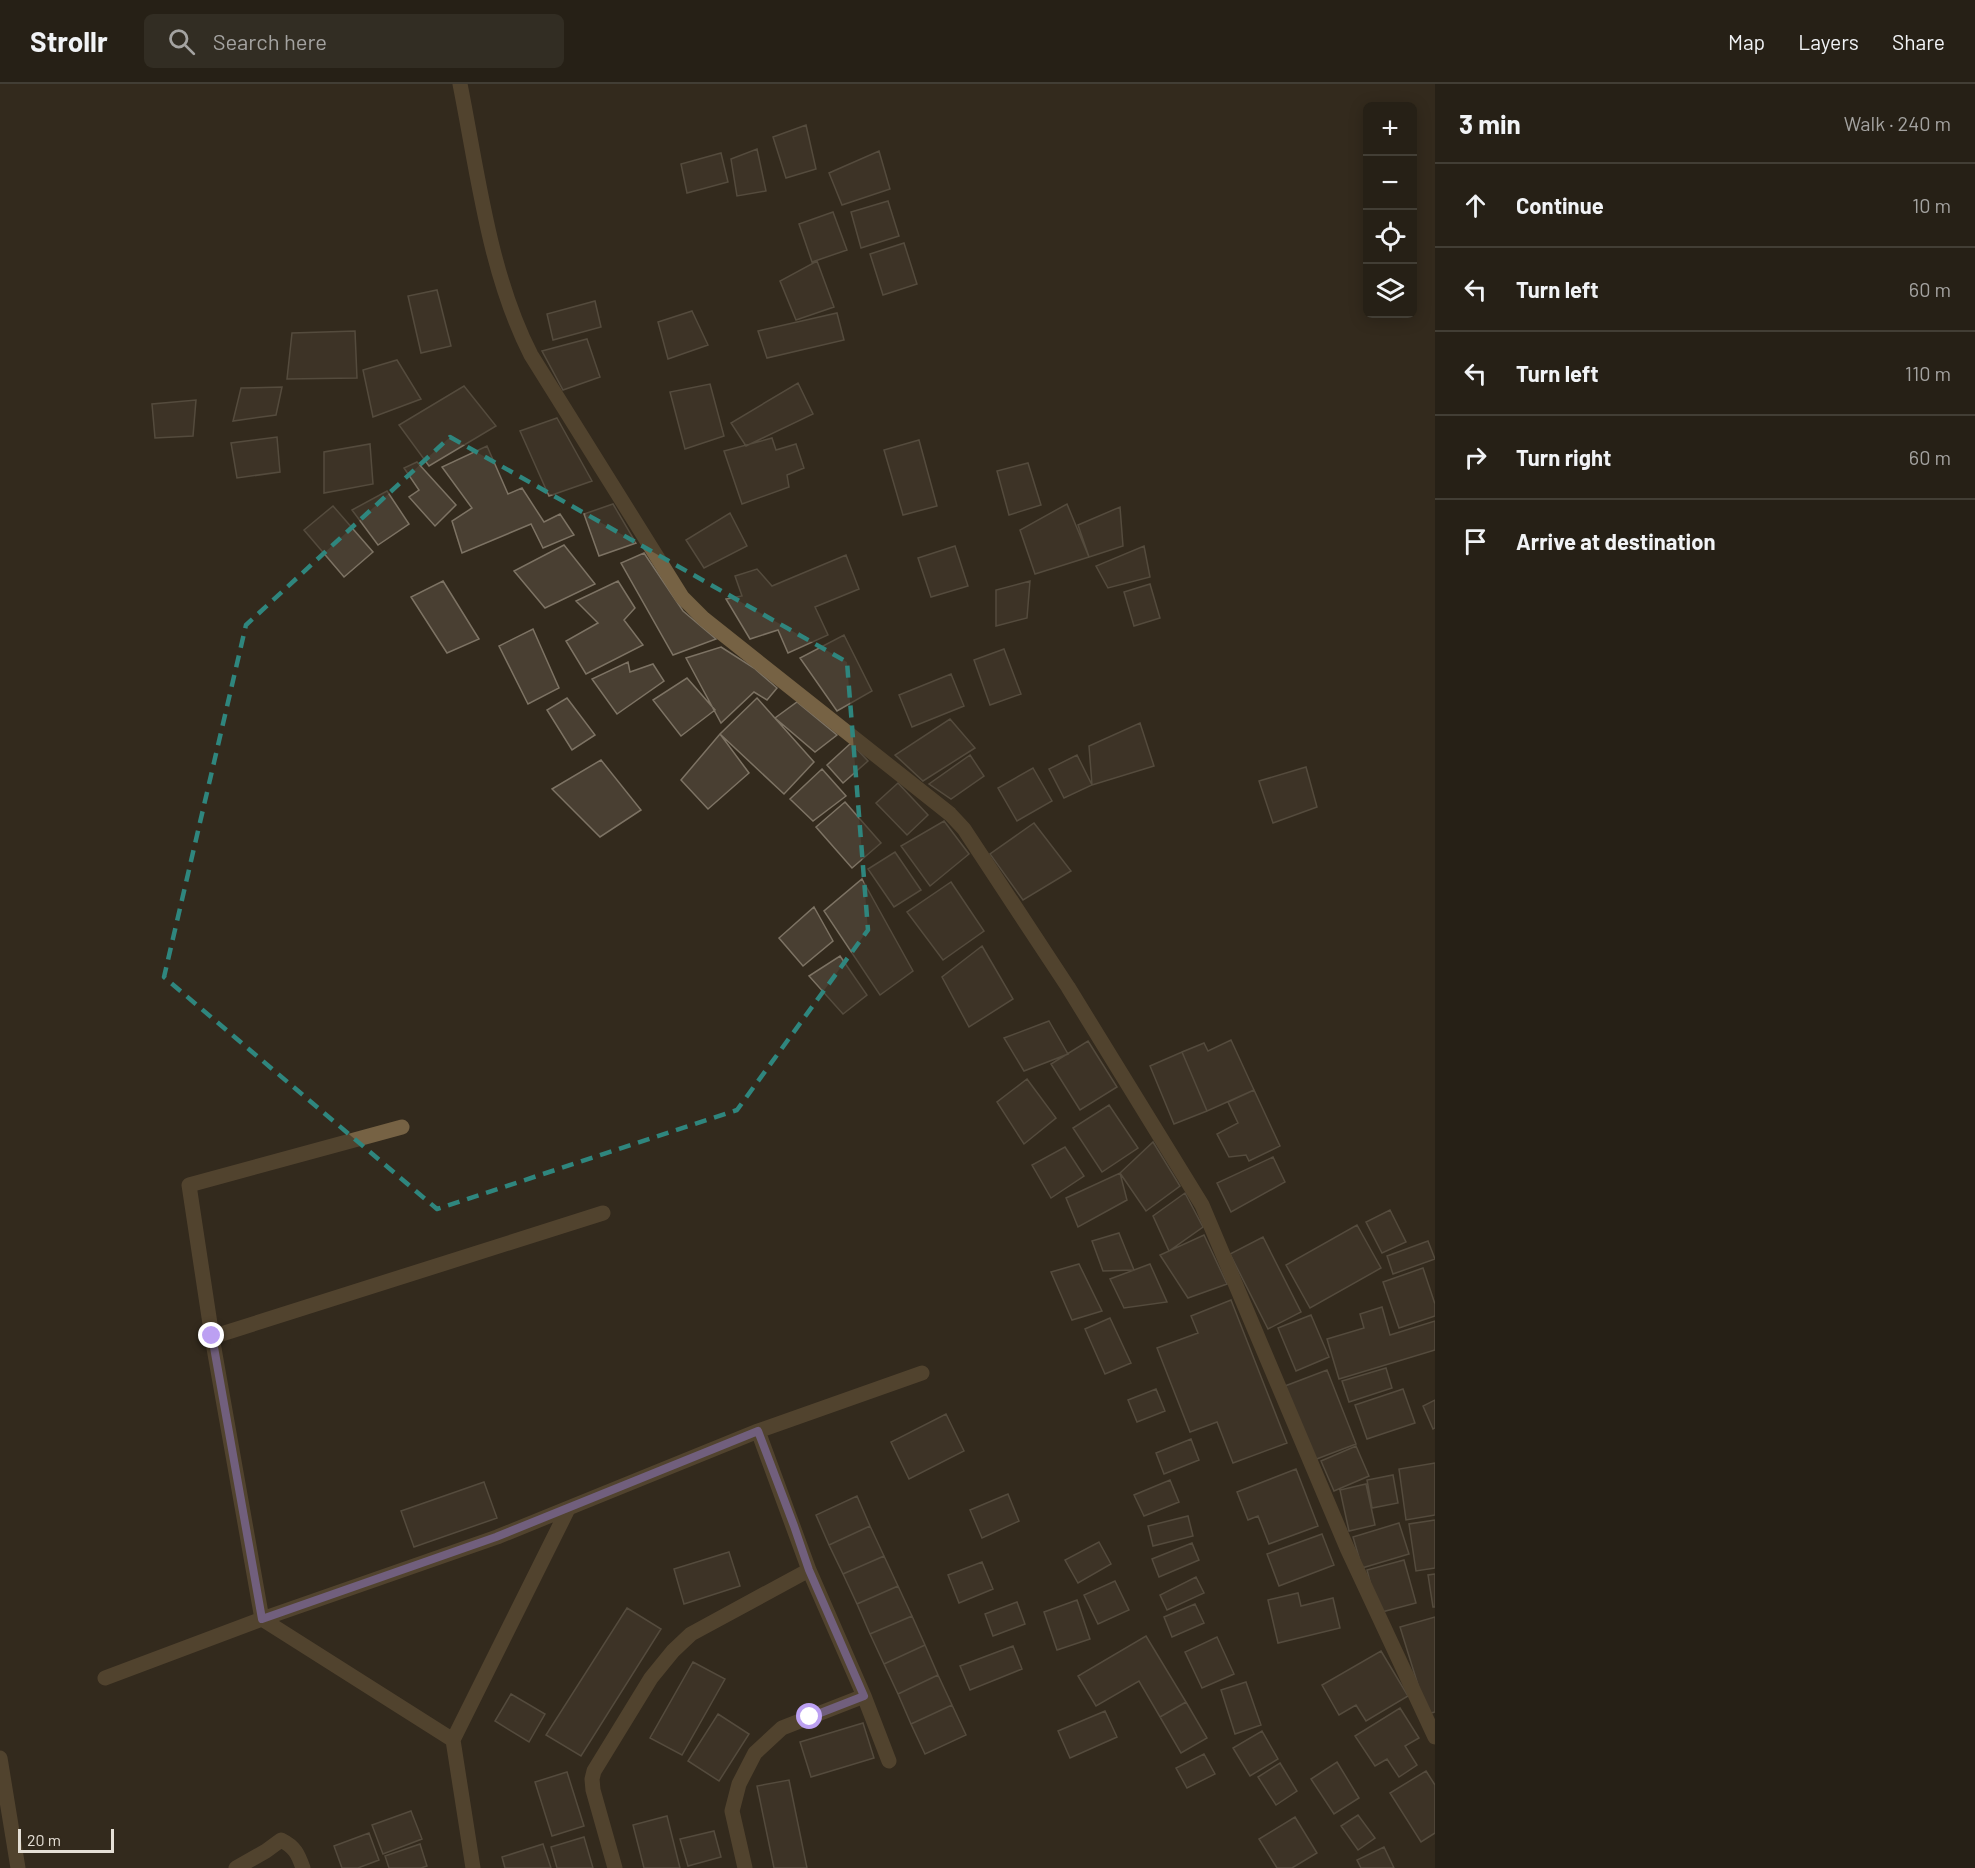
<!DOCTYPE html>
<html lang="en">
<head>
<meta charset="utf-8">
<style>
  body { margin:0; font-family:Barlow,sans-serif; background:#322d23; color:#f1f3f6 }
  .controls { position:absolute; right:18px; top:18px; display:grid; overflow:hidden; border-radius:9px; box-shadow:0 3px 15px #0003 }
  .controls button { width:54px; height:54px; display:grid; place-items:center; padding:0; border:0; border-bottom:2px solid #423e35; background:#262016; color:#f1f3f6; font:30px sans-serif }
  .scale { position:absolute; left:18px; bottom:15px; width:96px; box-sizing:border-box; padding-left:6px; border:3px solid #e5dfd6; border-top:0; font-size:16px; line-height:21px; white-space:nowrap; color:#e5dfd6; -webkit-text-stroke:4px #332a1d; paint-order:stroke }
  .stop { position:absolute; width:18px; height:18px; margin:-14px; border:4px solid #bca0f2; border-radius:50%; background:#fff }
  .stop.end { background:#bca0f2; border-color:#fff; box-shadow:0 2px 6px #0008 }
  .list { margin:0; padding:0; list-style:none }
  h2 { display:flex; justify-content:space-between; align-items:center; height:78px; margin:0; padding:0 24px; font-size:26px }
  h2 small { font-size:20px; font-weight:400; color:#a4a3a1 }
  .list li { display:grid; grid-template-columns:39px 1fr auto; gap:18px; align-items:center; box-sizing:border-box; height:84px; padding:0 24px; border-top:2px solid #423e35 }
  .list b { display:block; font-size:22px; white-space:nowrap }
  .list em { font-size:20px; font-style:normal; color:#a4a3a1 }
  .icon { flex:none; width:33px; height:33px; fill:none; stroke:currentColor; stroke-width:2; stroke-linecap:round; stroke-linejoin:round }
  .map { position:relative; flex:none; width:1435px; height:1784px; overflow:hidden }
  header { display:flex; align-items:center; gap:36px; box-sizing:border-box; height:84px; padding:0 30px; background:#262016; border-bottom:2px solid #423e35 }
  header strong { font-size:28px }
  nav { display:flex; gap:33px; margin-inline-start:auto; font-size:21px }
  .search { width:420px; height:54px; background:#322d23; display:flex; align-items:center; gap:15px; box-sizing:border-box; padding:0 21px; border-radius:9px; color:#a4a3a1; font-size:22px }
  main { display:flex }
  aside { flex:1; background:#262016 }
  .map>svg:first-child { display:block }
</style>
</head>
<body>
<header>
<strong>Strollr</strong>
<div class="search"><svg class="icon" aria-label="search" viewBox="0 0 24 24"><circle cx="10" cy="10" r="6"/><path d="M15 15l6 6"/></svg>Search here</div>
<nav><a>Map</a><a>Layers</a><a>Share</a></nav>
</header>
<main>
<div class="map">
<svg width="1435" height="1784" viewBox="0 0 1435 1784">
  <rect width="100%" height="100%" fill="#332a1d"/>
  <!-- building -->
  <path fill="#493f32" stroke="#7d7364" stroke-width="1.5" d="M 806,41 L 816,85 L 786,94 L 773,53 Z
    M 757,65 L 766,107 L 737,112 L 731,75 Z
    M 879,67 L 890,105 L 842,121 L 829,89 Z
    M 721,69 L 728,98 L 687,109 L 681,80 Z
    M 888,117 L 899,152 L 861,164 L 851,128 Z
    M 833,128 L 847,166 L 812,178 L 799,140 Z
    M 904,159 L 917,200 L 883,211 L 870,170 Z
    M 817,177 L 834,223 L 796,236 L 780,197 Z
    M 437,206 L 451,262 L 421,269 L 408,212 Z
    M 595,217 L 601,243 L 553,256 L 547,230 Z
    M 692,227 L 708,261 L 668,275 L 658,238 Z
    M 837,229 L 844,256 L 767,274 L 758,247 Z
    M 355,247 L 357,294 L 287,295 L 292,249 Z
    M 587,255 L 600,293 L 563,306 L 542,267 Z
    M 397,276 L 421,315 L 373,333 L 363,286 Z
    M 798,299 L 813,330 L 746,362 L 731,339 Z
    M 710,300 L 724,352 L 685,365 L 670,308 Z
    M 464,302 L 496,342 L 429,382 L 399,341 Z
    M 282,303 L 276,331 L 233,337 L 241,304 Z
    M 196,316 L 193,352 L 155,354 L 152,320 Z
    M 557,334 L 592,397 L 549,412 L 520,347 Z
    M 277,353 L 280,388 L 237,394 L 231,359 Z
    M 772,354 L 776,366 L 796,360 L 804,384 L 787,391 L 789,403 L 742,420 L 724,367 Z
    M 919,356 L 937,422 L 903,431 L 884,366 Z
    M 370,360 L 373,400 L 324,409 L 324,368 Z
    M 487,362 L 508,410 L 522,404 L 544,438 L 560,430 L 574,451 L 543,464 L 531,440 L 462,469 L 452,437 L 472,424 L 442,383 Z
    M 417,378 L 456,421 L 435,442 L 409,413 L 419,406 L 404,384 Z
    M 1028,379 L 1041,421 L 1009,431 L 997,387 Z
    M 387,407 L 409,440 L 378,461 L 352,426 Z
    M 613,420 L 636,459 L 599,472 L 584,430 Z
    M 1067,420 L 1089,473 L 1035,490 L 1020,446 Z
    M 333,422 L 373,468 L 344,493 L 304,446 Z
    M 1120,423 L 1123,462 L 1089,473 L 1078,441 Z
    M 730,429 L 747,462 L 704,484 L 686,456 Z
    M 564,461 L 595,500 L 545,524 L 514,487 Z
    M 955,462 L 968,502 L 931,513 L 918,474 Z
    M 1144,462 L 1150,493 L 1108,504 L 1096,482 Z
    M 644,469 L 683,527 L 716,555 L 673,571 L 621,479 Z
    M 846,471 L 859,505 L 815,523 L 828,551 L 788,569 L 778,546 L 750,555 L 726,515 L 742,512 L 735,492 L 757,485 L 772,502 Z
    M 443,497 L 479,555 L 447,569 L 411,513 Z
    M 618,497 L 635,524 L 624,536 L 643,561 L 586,590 L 566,557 L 598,539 L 576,517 Z
    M 1030,497 L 1027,534 L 996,542 L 996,506 Z
    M 1150,500 L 1160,534 L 1134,542 L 1124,508 Z
    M 533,545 L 559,604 L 528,620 L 499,562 Z
    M 844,551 L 872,607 L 837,627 L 800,574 Z
    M 721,563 L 754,584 L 777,604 L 767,616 L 754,608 L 721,639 L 686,574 Z
    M 1004,565 L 1021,610 L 990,621 L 974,576 Z
    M 628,578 L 630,588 L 653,580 L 664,597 L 617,630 L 592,595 Z
    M 951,590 L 964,622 L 912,643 L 899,611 Z
    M 687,594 L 715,626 L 681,652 L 653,616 Z
    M 567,614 L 595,651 L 572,666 L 547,626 Z
    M 757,614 L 814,678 L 784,710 L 720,650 Z
    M 797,618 L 837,651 L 815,668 L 775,634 Z
    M 950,635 L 975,664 L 923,697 L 895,671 Z
    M 1140,639 L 1154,682 L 1092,701 L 1089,662 Z
    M 720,650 L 749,689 L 708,725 L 681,696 Z
    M 851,659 L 868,677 L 843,699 L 827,681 Z
    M 970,671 L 984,692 L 951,715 L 929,700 Z
    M 1077,671 L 1092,701 L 1064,714 L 1049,685 Z
    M 601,676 L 641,726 L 600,753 L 552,705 Z
    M 1306,683 L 1317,723 L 1273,739 L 1259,697 Z
    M 1033,684 L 1052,717 L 1017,737 L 998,704 Z
    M 822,685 L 846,712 L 813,737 L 790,715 Z
    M 898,699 L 928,731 L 907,751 L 876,719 Z
    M 845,718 L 881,759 L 852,784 L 816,743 Z
    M 944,737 L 969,770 L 930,802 L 901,762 Z
    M 1034,739 L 1071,787 L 1023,816 L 990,770 Z
    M 895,768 L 921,806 L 894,823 L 868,785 Z
    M 862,795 L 913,887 L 880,911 L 824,827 Z
    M 951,798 L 984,847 L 943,876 L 907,828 Z
    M 814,823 L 833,857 L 803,882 L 779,854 Z
    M 982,862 L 1013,915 L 969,943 L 942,893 Z
    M 840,872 L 867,911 L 843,930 L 809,892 Z
    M 1049,937 L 1068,970 L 1024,987 L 1004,954 Z
    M 1231,956 L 1254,1006 L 1207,1027 L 1182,968 L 1204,959 L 1208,967 Z
    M 1088,957 L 1117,1003 L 1080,1026 L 1051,980 Z
    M 1182,968 L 1207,1027 L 1174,1040 L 1150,982 Z
    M 1027,995 L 1056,1034 L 1024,1060 L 997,1018 Z
    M 1254,1006 L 1280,1062 L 1249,1077 L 1246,1071 L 1229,1073 L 1217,1050 L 1238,1039 L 1228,1018 Z
    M 1109,1021 L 1138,1064 L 1102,1088 L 1073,1044 Z
    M 1153,1058 L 1180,1102 L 1146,1127 L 1120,1089 Z
    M 1065,1063 L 1084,1092 L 1051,1114 L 1032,1081 Z
    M 1273,1073 L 1285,1098 L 1231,1128 L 1217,1099 Z
    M 1120,1089 L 1127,1116 L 1078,1143 L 1066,1114 Z
    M 1185,1109 L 1203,1143 L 1169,1167 L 1153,1132 Z
    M 1390,1126 L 1406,1158 L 1382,1169 L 1366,1138 Z
    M 1357,1141 L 1381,1184 L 1310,1224 L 1286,1181 Z
    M 1119,1149 L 1134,1186 L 1103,1187 L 1092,1157 Z
    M 1204,1151 L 1227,1200 L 1188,1214 L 1160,1171 Z
    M 1263,1153 L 1301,1228 L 1268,1245 L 1230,1170 Z
    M 1428,1157 L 1435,1175 L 1393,1190 L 1387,1172 Z
    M 1079,1180 L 1102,1227 L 1072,1236 L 1051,1188 Z
    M 1150,1180 L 1167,1218 L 1124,1224 L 1110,1195 Z
    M 1423,1184 L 1435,1220 L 1435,1232 L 1399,1244 L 1383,1198 Z
    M 1231,1216 L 1287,1359 L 1233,1379 L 1217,1338 L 1190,1348 L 1157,1264 L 1198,1249 L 1191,1232 Z
    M 1382,1223 L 1390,1251 L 1435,1237 L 1435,1266 L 1339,1295 L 1327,1255 L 1364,1244 L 1360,1230 Z
    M 1311,1231 L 1329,1273 L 1296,1287 L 1278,1244 Z
    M 1110,1234 L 1131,1279 L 1105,1290 L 1085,1245 Z
    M 1386,1284 L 1392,1304 L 1349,1318 L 1342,1297 Z
    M 1327,1286 L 1356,1360 L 1314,1376 L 1285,1302 Z
    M 1156,1305 L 1165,1327 L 1137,1338 L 1128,1316 Z
    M 1403,1305 L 1415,1339 L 1367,1355 L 1355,1321 Z
    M 1435,1316 L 1435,1344 L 1433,1345 L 1423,1322 Z
    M 946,1330 L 964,1367 L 909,1395 L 891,1358 Z
    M 1191,1355 L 1199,1376 L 1164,1390 L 1156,1369 Z
    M 1356,1362 L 1369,1392 L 1334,1407 L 1321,1377 Z
    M 1435,1379 L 1435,1431 L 1406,1436 L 1399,1385 Z
    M 1296,1385 L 1318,1442 L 1269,1460 L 1258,1432 L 1248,1436 L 1237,1408 Z
    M 1393,1391 L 1398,1419 L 1372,1424 L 1367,1396 Z
    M 1170,1396 L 1179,1418 L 1144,1432 L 1134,1411 Z
    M 484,1398 L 497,1434 L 414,1463 L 401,1427 Z
    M 1366,1400 L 1375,1441 L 1349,1447 L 1340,1406 Z
    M 1008,1410 L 1019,1437 L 982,1454 L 970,1426 Z
    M 857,1412 L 870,1442 L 829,1461 L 816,1431 Z
    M 1188,1432 L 1193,1452 L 1153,1462 L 1148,1442 Z
    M 1435,1436 L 1435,1484 L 1416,1487 L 1409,1440 Z
    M 1399,1439 L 1409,1470 L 1362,1484 L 1353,1453 Z
    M 870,1442 L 884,1472 L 843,1490 L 829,1461 Z
    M 1322,1450 L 1334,1481 L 1279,1502 L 1267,1470 Z
    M 1099,1458 L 1111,1480 L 1078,1499 L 1065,1476 Z
    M 1192,1459 L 1199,1476 L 1159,1493 L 1152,1475 Z
    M 729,1468 L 740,1502 L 684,1520 L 674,1485 Z
    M 884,1472 L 898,1502 L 857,1520 L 843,1490 Z
    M 1404,1476 L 1416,1519 L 1378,1529 L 1367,1486 Z
    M 982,1478 L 993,1505 L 959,1519 L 948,1491 Z
    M 1435,1490 L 1435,1523 L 1433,1523 L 1428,1491 Z
    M 1196,1493 L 1204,1509 L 1167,1526 L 1160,1511 Z
    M 1115,1497 L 1129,1526 L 1098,1540 L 1084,1511 Z
    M 898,1502 L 912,1532 L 870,1550 L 857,1520 Z
    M 1298,1509 L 1301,1522 L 1333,1514 L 1340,1544 L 1278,1559 L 1268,1516 Z
    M 1077,1516 L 1090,1555 L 1057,1566 L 1044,1528 Z
    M 1017,1518 L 1025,1540 L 993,1552 L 985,1530 Z
    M 1195,1520 L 1204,1539 L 1172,1553 L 1164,1533 Z
    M 627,1524 L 661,1545 L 581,1672 L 546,1651 Z
    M 912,1532 L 925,1561 L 884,1580 L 870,1550 Z
    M 1435,1533 L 1435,1628 L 1427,1630 L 1400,1543 Z
    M 1146,1552 L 1186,1618 L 1160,1633 L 1139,1597 L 1096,1622 L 1078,1592 Z
    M 1217,1553 L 1234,1590 L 1202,1604 L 1185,1568 Z
    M 925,1561 L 938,1591 L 898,1610 L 884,1580 Z
    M 1013,1562 L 1022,1585 L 970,1606 L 960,1582 Z
    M 1381,1567 L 1408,1612 L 1366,1637 L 1356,1621 L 1339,1631 L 1322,1601 Z
    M 693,1578 L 725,1595 L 682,1671 L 650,1654 Z
    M 938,1591 L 952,1621 L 911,1640 L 898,1610 Z
    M 1246,1598 L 1261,1641 L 1235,1650 L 1221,1606 Z
    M 511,1610 L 545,1630 L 529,1658 L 495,1637 Z
    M 1186,1618 L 1207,1654 L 1181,1669 L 1160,1633 Z
    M 952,1621 L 966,1651 L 925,1670 L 911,1640 Z
    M 1400,1624 L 1419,1654 L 1405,1662 L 1417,1681 L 1399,1693 L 1387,1675 L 1375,1682 L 1355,1652 Z
    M 1105,1627 L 1117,1653 L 1070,1674 L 1058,1647 Z
    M 718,1630 L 749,1650 L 719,1697 L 688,1677 Z
    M 863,1639 L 874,1674 L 811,1693 L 800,1658 Z
    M 1262,1647 L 1278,1675 L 1250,1692 L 1233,1664 Z
    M 1204,1670 L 1215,1690 L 1187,1704 L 1176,1684 Z
    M 1337,1678 L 1359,1714 L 1334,1730 L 1311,1695 Z
    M 1280,1679 L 1297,1707 L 1276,1721 L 1258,1693 Z
    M 1426,1687 L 1435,1701 L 1435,1749 L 1421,1758 L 1390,1709 Z
    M 567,1688 L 584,1742 L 552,1752 L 535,1698 Z
    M 789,1696 L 807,1784 L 774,1784 L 757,1702 Z
    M 411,1727 L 422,1755 L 383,1770 L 372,1741 Z
    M 1358,1731 L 1375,1754 L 1358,1766 L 1341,1742 Z
    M 667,1732 L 680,1784 L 644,1784 L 633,1741 Z
    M 1295,1733 L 1317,1769 L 1292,1784 L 1277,1784 L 1259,1755 Z
    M 714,1747 L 721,1773 L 688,1782 L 680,1755 Z
    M 369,1749 L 379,1776 L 358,1784 L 342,1784 L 334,1762 Z
    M 584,1753 L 593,1784 L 557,1784 L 551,1763 Z
    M 420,1760 L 427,1782 L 421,1784 L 389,1784 L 385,1772 Z
    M 543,1760 L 551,1784 L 505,1784 L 502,1773 Z
    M 1384,1763 L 1394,1784 L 1361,1784 L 1357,1776 Z"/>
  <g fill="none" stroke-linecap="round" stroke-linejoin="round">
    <!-- minor -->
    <path stroke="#766244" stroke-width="15" d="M 460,0 C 478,90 489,189 531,271 L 682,513 L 704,535 L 950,730 L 964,745 L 1068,903 L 1202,1121 L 1347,1464 L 1435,1653
      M 212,1253 L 189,1101 L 402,1043
      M 105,1594 L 262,1535 L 497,1453 L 758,1347 L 922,1289
      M 864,1612 L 889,1677
      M 453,1656 L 262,1535 L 212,1253 L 603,1129
      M 0,1674 L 18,1784
      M 236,1784 L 266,1767 L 281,1756 C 295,1763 298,1770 303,1784
      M 473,1784 L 453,1656 L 568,1425
      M 615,1784 L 593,1706 L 592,1695 L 594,1687 L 651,1594 L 673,1567 L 691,1550 L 809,1486 L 758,1347
      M 745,1784 L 732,1727 L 739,1700 L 755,1669 L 782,1644 L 864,1612 L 809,1486"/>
  </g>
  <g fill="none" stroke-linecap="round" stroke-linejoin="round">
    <!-- route -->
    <path stroke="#bca0f2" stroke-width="8" d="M 212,1252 L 262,1535 L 496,1453 L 758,1347 L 794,1442 L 809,1486 L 864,1612 L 810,1633"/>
  </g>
  <!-- marked area -->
  <path d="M0 0H1435V1784H0ZM 450,353 L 847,578 L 868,846 L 737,1026 L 437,1125 L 164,893 L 246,541 Z" fill="#332a1d" fill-opacity=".55" fill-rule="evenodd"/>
  <path fill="none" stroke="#2f867e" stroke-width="4.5" stroke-dasharray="12 8" stroke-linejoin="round" d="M 450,353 L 847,578 L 868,846 L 737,1026 L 437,1125 L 164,893 L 246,541 Z"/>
</svg>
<div class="controls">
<button>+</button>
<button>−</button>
<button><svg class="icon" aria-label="locate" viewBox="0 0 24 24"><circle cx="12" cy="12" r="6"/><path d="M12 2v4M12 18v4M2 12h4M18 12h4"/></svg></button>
<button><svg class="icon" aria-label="layers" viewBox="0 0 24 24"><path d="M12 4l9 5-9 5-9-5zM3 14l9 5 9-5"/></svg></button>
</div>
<div class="scale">20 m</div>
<div class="stop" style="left:810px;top:1633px"></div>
<div class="stop end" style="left:212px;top:1252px"></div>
</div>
<aside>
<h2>3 min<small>Walk · 240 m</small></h2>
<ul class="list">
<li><svg class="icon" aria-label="ahead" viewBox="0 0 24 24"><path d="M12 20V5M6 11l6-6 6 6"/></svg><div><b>Continue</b></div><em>10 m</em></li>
<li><svg class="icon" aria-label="left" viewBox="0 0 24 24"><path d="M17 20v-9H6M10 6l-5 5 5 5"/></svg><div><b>Turn left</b></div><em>60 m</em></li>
<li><svg class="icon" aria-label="left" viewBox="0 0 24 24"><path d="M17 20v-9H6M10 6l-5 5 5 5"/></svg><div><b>Turn left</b></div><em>110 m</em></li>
<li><svg class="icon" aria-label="right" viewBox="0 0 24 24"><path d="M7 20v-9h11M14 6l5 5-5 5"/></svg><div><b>Turn right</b></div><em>60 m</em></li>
<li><svg class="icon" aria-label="arrive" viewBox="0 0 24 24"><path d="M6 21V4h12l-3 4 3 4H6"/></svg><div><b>Arrive at destination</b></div></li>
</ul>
</aside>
</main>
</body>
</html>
